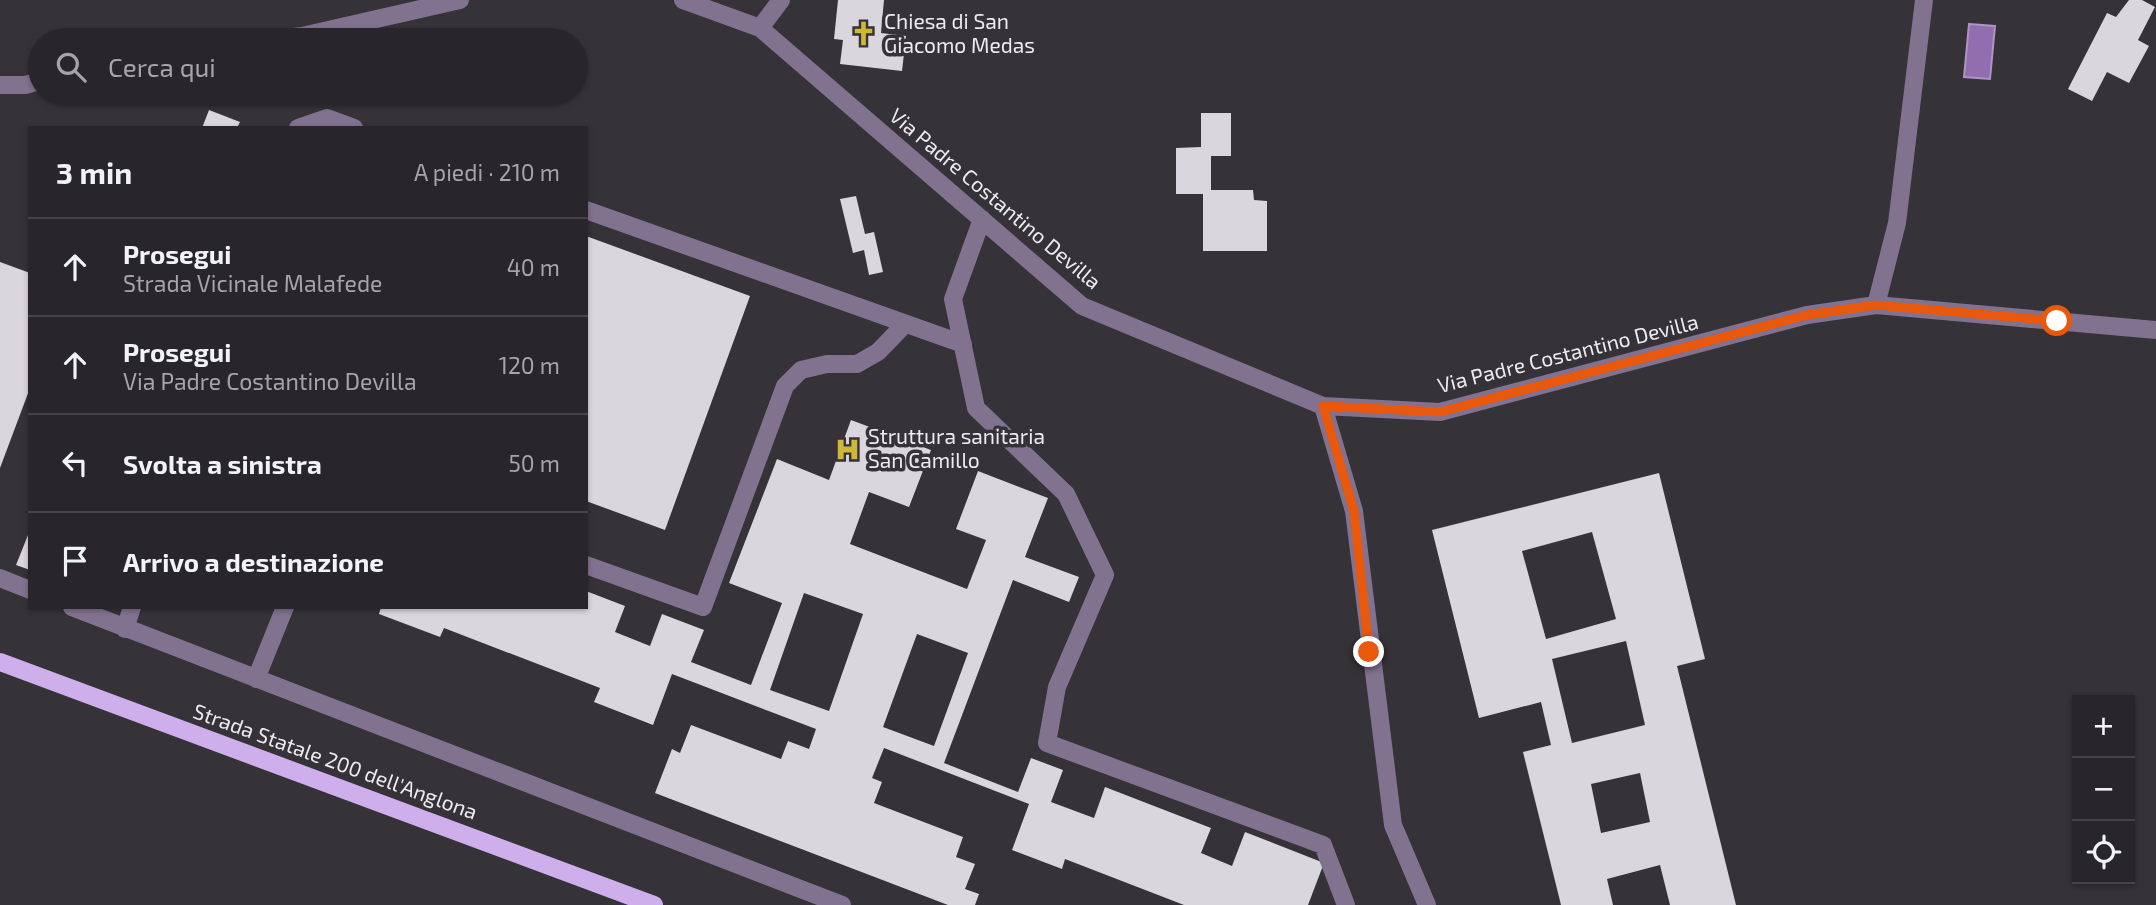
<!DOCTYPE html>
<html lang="it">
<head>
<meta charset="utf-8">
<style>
  body { margin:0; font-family:"Exo 2",sans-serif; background:#343236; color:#f1f3f6 }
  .controls { position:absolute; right:21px; bottom:21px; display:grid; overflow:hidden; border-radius:0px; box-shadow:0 2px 5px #0004 }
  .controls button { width:63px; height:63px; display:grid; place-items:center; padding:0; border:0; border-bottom:2px solid #444347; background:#28262a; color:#f1f3f6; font:35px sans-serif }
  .stop { position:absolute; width:21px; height:21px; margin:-16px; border:5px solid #ea580c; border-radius:50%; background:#fff }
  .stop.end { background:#ea580c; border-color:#fff; box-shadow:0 2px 7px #0008 }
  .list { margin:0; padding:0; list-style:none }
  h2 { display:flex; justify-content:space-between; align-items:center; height:91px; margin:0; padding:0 28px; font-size:30px }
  h2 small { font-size:23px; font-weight:400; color:#a5a5a8 }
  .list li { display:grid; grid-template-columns:46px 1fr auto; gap:21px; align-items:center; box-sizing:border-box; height:98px; padding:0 28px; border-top:2px solid #444347 }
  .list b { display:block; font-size:26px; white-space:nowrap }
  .list p { margin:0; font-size:23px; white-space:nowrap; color:#a5a5a8 }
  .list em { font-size:23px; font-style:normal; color:#a5a5a8 }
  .icon { flex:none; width:38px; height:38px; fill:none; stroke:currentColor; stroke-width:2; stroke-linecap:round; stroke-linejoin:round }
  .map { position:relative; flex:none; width:2156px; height:905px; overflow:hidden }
  .search { position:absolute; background:#28262a; box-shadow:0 2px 5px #0004; left:28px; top:28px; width:560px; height:77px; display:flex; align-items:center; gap:18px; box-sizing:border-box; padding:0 24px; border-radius:38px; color:#a5a5a8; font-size:26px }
  .panel { position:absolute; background:#28262a; box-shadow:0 2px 5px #0004; left:28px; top:126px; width:560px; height:483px; border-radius:0px }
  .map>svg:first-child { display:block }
</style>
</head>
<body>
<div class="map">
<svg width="2156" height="905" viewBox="0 0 2156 905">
  <rect width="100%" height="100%" fill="#353238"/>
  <!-- water -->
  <path fill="#926eb0" stroke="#ad94c3" stroke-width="2" d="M 1969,24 L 1995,26 L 1990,79 L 1964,77 Z"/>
  <!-- building -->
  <path fill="#dad6dd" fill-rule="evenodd" d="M 838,0 L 884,0 L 881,33 L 906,36 L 902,71 L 840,64 L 843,40 L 834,39 Z
    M 2129,0 L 2142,0 L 2155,7 L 2138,40 L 2149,46 L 2129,83 L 2107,72 L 2092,101 L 2068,89 L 2107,13 L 2116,17 Z
    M 209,110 L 240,122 L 237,128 L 202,128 Z
    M 1201,113 L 1231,113 L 1231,156 L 1211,156 L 1211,190 L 1253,190 L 1254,200 L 1267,201 L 1267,251 L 1203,251 L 1203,194 L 1176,194 L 1176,148 L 1201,147 Z
    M 856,196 L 865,234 L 874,232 L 883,272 L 869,275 L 864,250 L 853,253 L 840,199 Z
    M 586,236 L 750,296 L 665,530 L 586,501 Z
    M 0,262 L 30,273 L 30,388 L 0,468 Z
    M 851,420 L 931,450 L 909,507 L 869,492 L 850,544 L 967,589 L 986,540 L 956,529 L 978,471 L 1048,498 L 1025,557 L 1079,577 L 1069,602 L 1013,580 L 944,763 L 1018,792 L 1031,758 L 1063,770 L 1051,802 L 1094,818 L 1105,787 L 1211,828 L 1201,853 L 1232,866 L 1245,832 L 1324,863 L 1308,905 L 1184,905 L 1065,859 L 1062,869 L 1012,850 L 1029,804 L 884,748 L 872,778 L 882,782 L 874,803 L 963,837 L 956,857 L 975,864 L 965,889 L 979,894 L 975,905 L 948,905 L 655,793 L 672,749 L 680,753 L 691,725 L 781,759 L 788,741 L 809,749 L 816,729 L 672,674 L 653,725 L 594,702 L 600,688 L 444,628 L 440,637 L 379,614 L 381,607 L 586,607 L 586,591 L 625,606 L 615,632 L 650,646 L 662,614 L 704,630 L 691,662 L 751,685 L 782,603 L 729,583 L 777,459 L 829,480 ZM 804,593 L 863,614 L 829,711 L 770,690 ZM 917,634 L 968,653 L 934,746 L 883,727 Z
    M 1659,473 L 1705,659 L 1677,666 L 1736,905 L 1670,905 L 1660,865 L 1607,879 L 1613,905 L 1561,905 L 1523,752 L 1551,745 L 1541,702 L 1479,718 L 1432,530 ZM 1592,532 L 1616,619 L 1546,639 L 1522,551 ZM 1626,641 L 1645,725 L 1572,743 L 1552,659 ZM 1640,773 L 1650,822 L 1601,833 L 1591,784 Z
    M 30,530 L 30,570 L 16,565 Z"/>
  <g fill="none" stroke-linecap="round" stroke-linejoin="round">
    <!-- minor -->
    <path stroke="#81728f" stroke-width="18" d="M 683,0 L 760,28 L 1082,306 L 1323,406 L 1440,412 L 1807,315 L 1876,305 L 2156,330
      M 760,28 L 781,0
      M 269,40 L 302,36 L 460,0
      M 0,85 L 25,85 L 40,81
      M 298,128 L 327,118 L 354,128
      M 586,210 L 963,344
      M 982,219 L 953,299 L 976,408 L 1066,494 L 1105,575 L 1057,687 L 1047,743 L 1323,845 L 1346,905
      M 1876,305 L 1897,223 L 1924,0
      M 1323,406 L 1354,511 L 1393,825 L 1427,905
      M 586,565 L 703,607 L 785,386 L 801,370 L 827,364 L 857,364 L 878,352 L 905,324
      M 0,578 L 30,590
      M 72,607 L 842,905
      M 125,629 L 132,607
      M 256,679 L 285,607"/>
    <!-- major -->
    <path stroke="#cfafeb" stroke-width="18" d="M 0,662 L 654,905"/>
  </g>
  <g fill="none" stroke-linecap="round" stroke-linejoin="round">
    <!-- route -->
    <path stroke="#ea580c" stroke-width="9" d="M 1369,652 L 1354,511 L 1323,406 L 1440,412 L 1807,315 L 1876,305 L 2057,321"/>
  </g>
  <!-- icons -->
  <defs>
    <symbol id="church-bare" viewBox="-9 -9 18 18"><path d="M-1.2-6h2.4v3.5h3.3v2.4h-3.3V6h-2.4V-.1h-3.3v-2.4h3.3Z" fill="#cfb837" stroke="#353238" stroke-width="2.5" paint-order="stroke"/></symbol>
    <symbol id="hospital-bare" viewBox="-9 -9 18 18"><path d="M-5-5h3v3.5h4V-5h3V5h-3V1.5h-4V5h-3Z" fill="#cfb837" stroke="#353238" stroke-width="2.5" paint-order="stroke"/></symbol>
  </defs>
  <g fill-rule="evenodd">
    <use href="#church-bare" x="846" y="16" width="35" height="35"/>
    <use href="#hospital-bare" x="830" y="432" width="35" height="35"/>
  </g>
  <g text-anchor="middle" stroke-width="7" stroke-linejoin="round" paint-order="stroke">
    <!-- poi labels -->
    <g font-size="21" fill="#edebef" stroke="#353238" text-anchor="start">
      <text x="884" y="29">Chiesa di San<tspan x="884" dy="24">Giacomo Medas</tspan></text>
      <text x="868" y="444">Struttura sanitaria<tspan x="868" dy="24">San Camillo</tspan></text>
    </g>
    <!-- street labels -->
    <g font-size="21" fill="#edebef" stroke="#353238">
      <text transform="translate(995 199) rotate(40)" y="7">Via Padre Costantino Devilla</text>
      <text transform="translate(1568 354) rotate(-14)" y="7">Via Padre Costantino Devilla</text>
      <text transform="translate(335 762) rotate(20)" y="7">Strada Statale 200 dell'Anglona</text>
    </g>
  </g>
</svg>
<div class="controls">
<button>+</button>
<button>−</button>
<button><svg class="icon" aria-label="locate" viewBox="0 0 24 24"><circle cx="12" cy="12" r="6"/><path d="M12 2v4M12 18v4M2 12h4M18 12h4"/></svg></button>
</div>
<div class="stop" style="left:2057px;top:321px"></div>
<div class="stop end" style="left:1369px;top:652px"></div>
<div class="search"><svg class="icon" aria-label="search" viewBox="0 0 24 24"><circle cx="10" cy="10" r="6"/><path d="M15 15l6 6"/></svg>Cerca qui</div>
<section class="panel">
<h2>3 min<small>A piedi · 210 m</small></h2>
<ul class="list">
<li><svg class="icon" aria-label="ahead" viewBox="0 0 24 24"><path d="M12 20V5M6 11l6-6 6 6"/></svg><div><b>Prosegui</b><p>Strada Vicinale Malafede</p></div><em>40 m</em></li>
<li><svg class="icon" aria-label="ahead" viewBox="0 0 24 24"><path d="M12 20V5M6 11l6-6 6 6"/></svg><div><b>Prosegui</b><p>Via Padre Costantino Devilla</p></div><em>120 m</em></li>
<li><svg class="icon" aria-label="left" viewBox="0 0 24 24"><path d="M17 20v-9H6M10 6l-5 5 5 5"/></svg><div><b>Svolta a sinistra</b></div><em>50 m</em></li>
<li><svg class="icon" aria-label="arrive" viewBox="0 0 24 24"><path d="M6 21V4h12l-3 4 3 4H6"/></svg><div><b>Arrivo a destinazione</b></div></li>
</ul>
</section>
</div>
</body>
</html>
